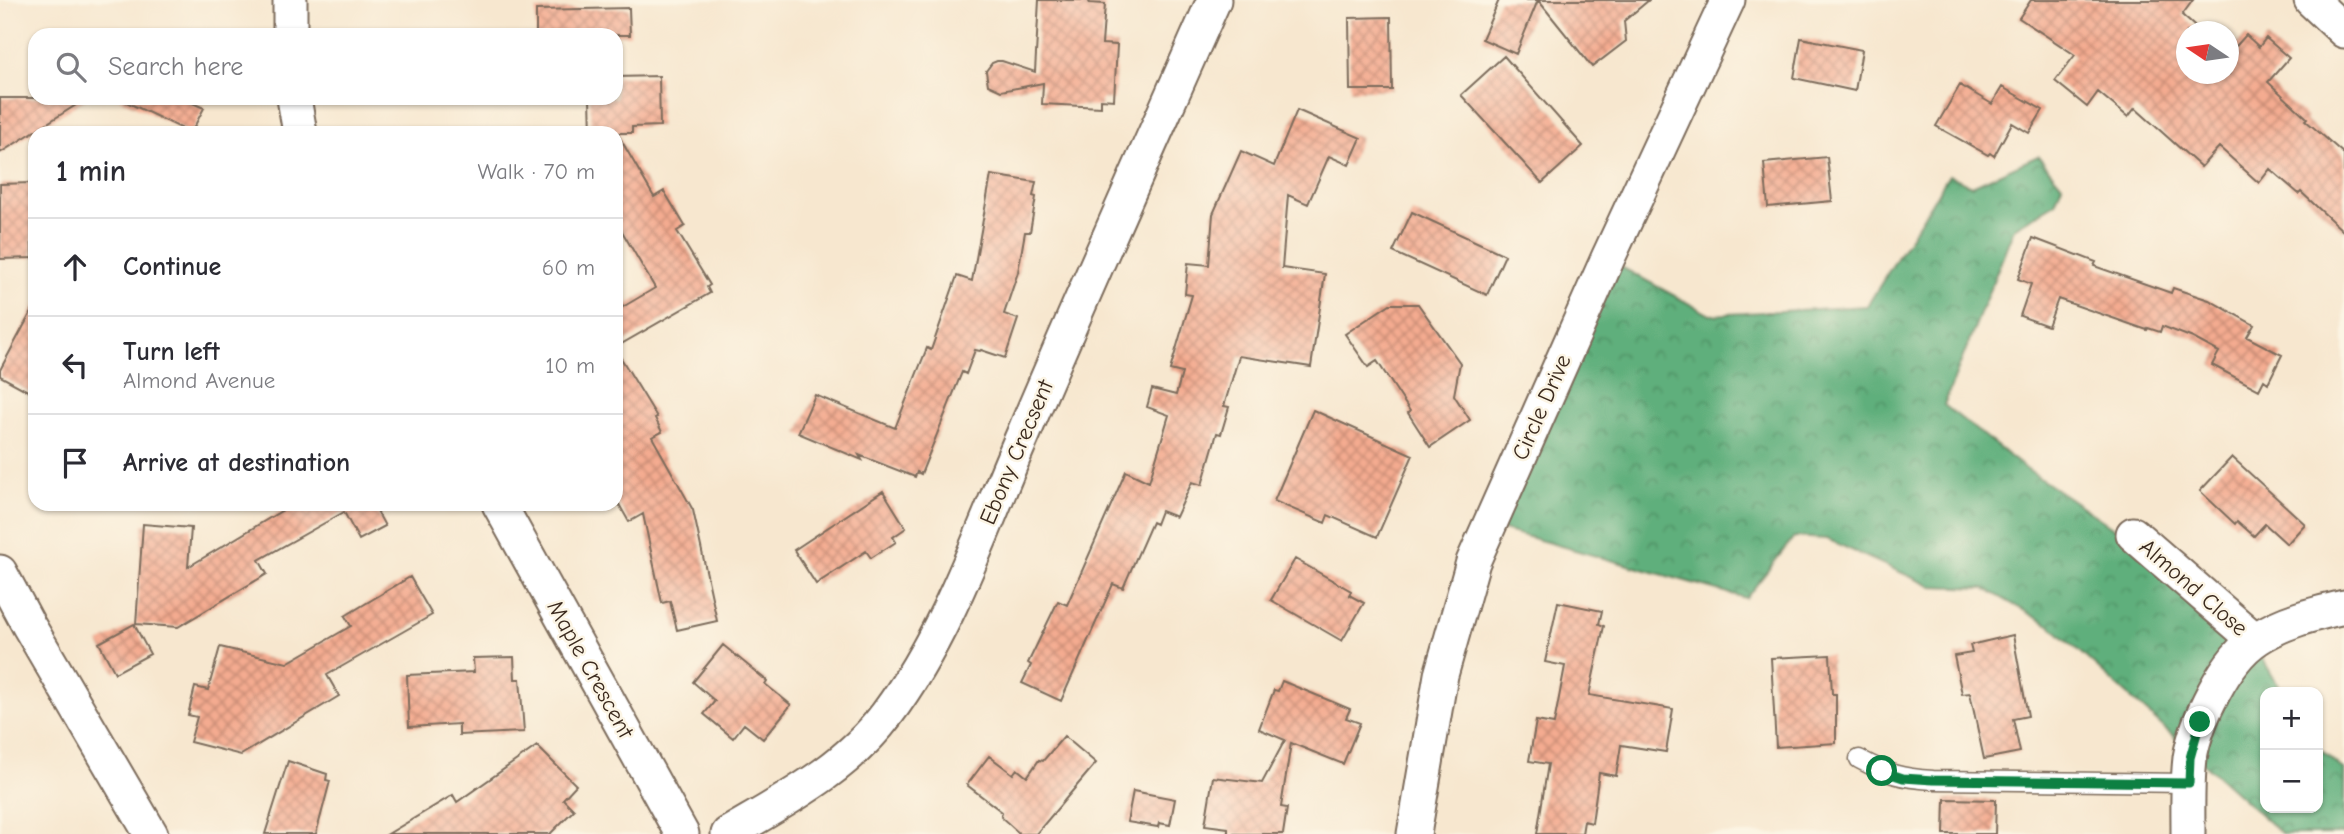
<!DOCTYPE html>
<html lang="en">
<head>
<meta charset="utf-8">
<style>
  body { margin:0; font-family:"Comic Neue",sans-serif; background:#f2f2f3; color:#2b2b33 }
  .controls { position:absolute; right:21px; bottom:21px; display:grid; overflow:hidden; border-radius:14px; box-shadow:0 2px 5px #0004 }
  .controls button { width:63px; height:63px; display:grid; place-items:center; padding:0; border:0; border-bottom:2px solid #e1e1e2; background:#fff; color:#2b2b33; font:35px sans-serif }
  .compass { position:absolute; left:2176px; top:21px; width:63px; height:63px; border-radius:50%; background:#fff; box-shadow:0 2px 5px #0004; rotate:283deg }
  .stop { position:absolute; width:21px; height:21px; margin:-16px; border:5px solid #0b8043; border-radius:50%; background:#fff }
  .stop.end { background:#0b8043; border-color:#fff; box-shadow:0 2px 7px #0008 }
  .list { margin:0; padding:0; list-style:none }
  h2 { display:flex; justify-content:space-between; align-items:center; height:91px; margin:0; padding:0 28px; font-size:30px }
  h2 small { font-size:23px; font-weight:400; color:#7c7c81 }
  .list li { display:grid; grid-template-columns:46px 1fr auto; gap:21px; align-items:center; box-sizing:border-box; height:98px; padding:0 28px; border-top:2px solid #e1e1e2 }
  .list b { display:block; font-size:26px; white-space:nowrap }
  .list p { margin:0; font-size:23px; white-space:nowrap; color:#7c7c81 }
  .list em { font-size:23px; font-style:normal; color:#7c7c81 }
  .icon { flex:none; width:38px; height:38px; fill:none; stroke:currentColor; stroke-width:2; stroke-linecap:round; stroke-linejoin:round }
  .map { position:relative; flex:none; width:2344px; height:834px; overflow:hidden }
  .search { position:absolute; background:#fff; box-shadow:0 2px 5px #0004; left:28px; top:28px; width:595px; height:77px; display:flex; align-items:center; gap:18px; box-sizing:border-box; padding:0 24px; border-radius:21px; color:#7c7c81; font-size:26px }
  .panel { position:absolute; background:#fff; box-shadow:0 2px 5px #0004; left:28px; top:126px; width:595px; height:385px; border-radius:21px }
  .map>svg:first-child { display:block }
</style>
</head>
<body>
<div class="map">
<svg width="2344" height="834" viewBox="0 0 2344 834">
  <defs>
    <pattern id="forest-crowns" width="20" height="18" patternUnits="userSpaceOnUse" patternTransform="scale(1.75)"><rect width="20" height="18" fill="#5eaf7b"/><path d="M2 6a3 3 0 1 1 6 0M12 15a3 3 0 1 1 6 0" fill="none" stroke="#4f8f64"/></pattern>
    <pattern id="building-cross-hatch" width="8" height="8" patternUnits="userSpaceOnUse" patternTransform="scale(1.75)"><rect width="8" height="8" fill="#f4ab90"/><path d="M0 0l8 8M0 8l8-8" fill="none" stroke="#c78b75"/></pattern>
  </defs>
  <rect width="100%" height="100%" fill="#fcf5e5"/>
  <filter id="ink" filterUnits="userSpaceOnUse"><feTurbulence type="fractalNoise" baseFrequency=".0143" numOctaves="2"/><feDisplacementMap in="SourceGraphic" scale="14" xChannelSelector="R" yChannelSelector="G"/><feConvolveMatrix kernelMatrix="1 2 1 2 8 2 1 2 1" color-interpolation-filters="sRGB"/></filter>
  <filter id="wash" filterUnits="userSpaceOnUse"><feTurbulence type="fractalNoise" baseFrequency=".00686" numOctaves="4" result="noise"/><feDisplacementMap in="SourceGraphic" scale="28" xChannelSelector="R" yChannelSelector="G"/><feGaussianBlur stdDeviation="1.57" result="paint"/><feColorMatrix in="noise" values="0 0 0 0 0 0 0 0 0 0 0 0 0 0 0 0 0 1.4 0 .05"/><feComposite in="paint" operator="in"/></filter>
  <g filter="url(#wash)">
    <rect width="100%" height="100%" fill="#f7e7cf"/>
    <!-- forest -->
    <path fill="url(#forest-crowns)" stroke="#4c6c4c" stroke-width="2" d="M 2038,156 L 2062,185 L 2055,203 L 2014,228 L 1944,405 L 2026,469 L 2133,541 L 2255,646 L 2282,692 L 2265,692 L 2265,808 L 2318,808 L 2318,748 L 2344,770 L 2344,834 L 2282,834 L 2051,626 L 1984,588 L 1931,586 L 1827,539 L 1794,537 L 1746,598 L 1489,526 L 1610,261 L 1710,315 L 1867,306 L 1949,175 L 1972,186 Z"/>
    <g id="blocks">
      <!-- building -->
      <path fill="url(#building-cross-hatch)" d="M 1039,0 L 1090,0 L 1089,3 L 1105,4 L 1102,44 L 1117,45 L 1114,100 L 1101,99 L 1101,107 L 1042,104 L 1043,83 L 1001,91 L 988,85 L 986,71 L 992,63 L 997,61 L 1002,61 L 1035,72 Z
        M 1499,0 L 1649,0 L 1624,21 L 1626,41 L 1592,67 L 1538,0 L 1516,54 L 1482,39 Z
        M 2031,0 L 2193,0 L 2182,15 L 2201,32 L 2187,32 L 2187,74 L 2229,74 L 2229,54 L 2246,35 L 2259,47 L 2266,38 L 2289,58 L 2268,82 L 2307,118 L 2305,120 L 2344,154 L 2344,232 L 2301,192 L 2299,194 L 2270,169 L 2259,183 L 2219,147 L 2201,167 L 2135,108 L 2128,117 L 2098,92 L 2087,107 L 2055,81 L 2075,55 L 2019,18 Z
        M 629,8 L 630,35 L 536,35 L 536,10 Z
        M 1391,17 L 1392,90 L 1350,90 L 1349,18 Z
        M 1801,38 L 1862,50 L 1855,91 L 1794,78 Z
        M 1504,56 L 1583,146 L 1542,183 L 1461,95 Z
        M 659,76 L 660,126 L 632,127 L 632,133 L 617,133 L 654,197 L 664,191 L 685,226 L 677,231 L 710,285 L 707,287 L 710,293 L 616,347 L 616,311 L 655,288 L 616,221 L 616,133 L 591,133 L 590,98 L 616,98 L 616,77 Z
        M 1960,85 L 1992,104 L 2002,87 L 2043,110 L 2029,133 L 2012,123 L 1994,156 L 1990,153 L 1988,155 L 1936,126 Z
        M 0,98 L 87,98 L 0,153 Z
        M 118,98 L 181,98 L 204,108 L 191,133 Z
        M 1297,110 L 1361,138 L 1349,165 L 1329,156 L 1308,204 L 1288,195 L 1282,268 L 1325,274 L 1311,367 L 1239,356 L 1224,406 L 1229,407 L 1221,434 L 1217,433 L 1202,485 L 1192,482 L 1176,517 L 1161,511 L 1156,524 L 1152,522 L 1123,588 L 1113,584 L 1061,701 L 1022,683 L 1031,665 L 1028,663 L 1058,601 L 1067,605 L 1126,471 L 1149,482 L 1169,415 L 1147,407 L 1152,389 L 1176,395 L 1182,373 L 1170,370 L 1192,295 L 1185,294 L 1188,263 L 1209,265 L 1213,214 L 1241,151 L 1274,166 Z
        M 1827,157 L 1832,201 L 1768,207 L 1764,163 Z
        M 991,175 L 1036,182 L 1033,196 L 1036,197 L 1030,232 L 1025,232 L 1018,272 L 1004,314 L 1018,319 L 1005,358 L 981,350 L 980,351 L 975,350 L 966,374 L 962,372 L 921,474 L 917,472 L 915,477 L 859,455 L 862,460 L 798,433 L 815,395 L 895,428 L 927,348 L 931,350 L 957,276 L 972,281 Z
        M 31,183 L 32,258 L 0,259 L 0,184 Z
        M 1412,212 L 1505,255 L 1487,295 L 1393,252 Z
        M 2033,238 L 2096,262 L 2094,266 L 2171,293 L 2173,288 L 2209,300 L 2254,325 L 2247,337 L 2282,355 L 2268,383 L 2264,380 L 2259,390 L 2212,365 L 2219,352 L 2193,338 L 2162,326 L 2160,332 L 2148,328 L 2147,330 L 2058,299 L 2048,326 L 2020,316 L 2031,284 L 2018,279 Z
        M 1390,304 L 1418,304 L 1460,363 L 1454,395 L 1470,420 L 1430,447 L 1408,413 L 1410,411 L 1377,361 L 1368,367 L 1345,334 Z
        M 35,305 L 35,395 L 0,376 L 0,370 Z
        M 616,350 L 657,417 L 655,418 L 662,432 L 652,437 L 693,510 L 717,621 L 677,630 L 670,601 L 662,603 L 643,514 L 629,522 L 616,499 Z
        M 1313,410 L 1413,455 L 1377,537 L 1328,515 L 1325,523 L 1274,501 Z
        M 2232,457 L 2305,524 L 2287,544 L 2265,524 L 2254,536 L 2237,521 L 2235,524 L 2200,491 Z
        M 883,491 L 906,528 L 893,537 L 896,542 L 871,558 L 866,551 L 816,584 L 794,550 Z
        M 293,504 L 373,504 L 385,526 L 359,540 L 344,512 L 259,560 L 267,574 L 178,627 L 136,624 L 143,524 L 191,528 L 188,567 Z
        M 1295,559 L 1351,591 L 1349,595 L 1364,603 L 1342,641 L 1271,600 Z
        M 410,577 L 432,615 L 327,675 L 339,696 L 241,755 L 190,742 L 197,717 L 188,715 L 195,687 L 208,690 L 220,647 L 287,663 L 351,626 L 345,616 Z
        M 1558,602 L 1602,611 L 1599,624 L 1604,626 L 1589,695 L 1673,709 L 1666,752 L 1621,745 L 1616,776 L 1599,773 L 1592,823 L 1584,821 L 1582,834 L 1537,834 L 1548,764 L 1529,761 L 1536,721 L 1554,724 L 1565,666 L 1545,662 Z
        M 134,624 L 150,654 L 115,673 L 99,643 Z
        M 2013,635 L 2028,716 L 2013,719 L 2020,752 L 1984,759 L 1970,693 L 1962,694 L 1954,656 L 1972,653 L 1970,645 Z
        M 723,645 L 767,681 L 765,684 L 791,705 L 763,739 L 744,724 L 733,738 L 704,714 L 715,701 L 693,682 Z
        M 1830,655 L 1832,694 L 1836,694 L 1836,743 L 1776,747 L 1771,658 Z
        M 514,657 L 515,679 L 520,679 L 524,732 L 459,735 L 459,724 L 409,727 L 407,675 L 474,672 L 473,658 Z
        M 1282,681 L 1350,709 L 1346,718 L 1360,723 L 1343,764 L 1291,743 L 1281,807 L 1287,808 L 1283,834 L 1228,834 L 1228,828 L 1205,825 L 1213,777 L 1262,783 L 1285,740 L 1259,729 L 1274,690 L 1278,691 Z
        M 1064,736 L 1096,763 L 1036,834 L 1020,834 L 1001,817 L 1002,812 L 967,785 L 989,756 L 1013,774 L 1017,769 L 1027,777 L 1039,760 L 1043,761 Z
        M 537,746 L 576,785 L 563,799 L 574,810 L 550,834 L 388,834 L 453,795 L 457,802 Z
        M 288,761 L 327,774 L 326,780 L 330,781 L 316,834 L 265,834 Z
        M 1133,791 L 1175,799 L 1170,825 L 1159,823 L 1158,827 L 1127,822 Z
        M 1945,799 L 1996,800 L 1995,834 L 1944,834 Z"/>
    </g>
  </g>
  <g filter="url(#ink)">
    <use href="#blocks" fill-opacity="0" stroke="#7d6c5c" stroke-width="2"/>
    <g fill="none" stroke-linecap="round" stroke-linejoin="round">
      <defs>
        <path id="lane" d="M 1859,759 C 1887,774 1901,778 1933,780 L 2189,783"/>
        <path id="street" d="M 290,0 L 290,35
          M 2311,0 L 2344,31
          M 294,98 L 300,133
          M 499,504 L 682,834
          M 2133,534 L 2255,640
          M 0,572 L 29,626 L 151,834
          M 728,834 C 785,800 846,769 887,714 C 949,631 982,529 1023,435 C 1085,289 1150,145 1214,0
          M 1414,834 L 1441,675 L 1473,562 L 1608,258 L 1728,0
          M 2188,834 C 2188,809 2187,783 2190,758 C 2196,721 2225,659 2258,638 C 2284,621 2314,614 2344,607"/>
      </defs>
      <!-- lane casing -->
      <use href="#lane" stroke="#7d6c5c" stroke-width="21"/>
      <!-- street casing -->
      <use href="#street" stroke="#7d6c5c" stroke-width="37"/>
      <!-- lane -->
      <use href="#lane" stroke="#fff" stroke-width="18"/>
      <!-- street -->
      <use href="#street" stroke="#fff" stroke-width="33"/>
    </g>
  </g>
  <g fill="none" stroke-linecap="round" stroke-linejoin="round" filter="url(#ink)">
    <!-- route -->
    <path stroke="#0b8043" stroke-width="9" d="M 1882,771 L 1903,778 L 1933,780 L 2189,783 L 2190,758 L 2200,722"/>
  </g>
  <g text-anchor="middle" stroke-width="5" stroke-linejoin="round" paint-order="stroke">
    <!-- street labels -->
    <g font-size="23" fill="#3b2a1e" stroke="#fcf5e5">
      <text transform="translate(1541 407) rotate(-66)" y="8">Circle Drive</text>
      <text transform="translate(1016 452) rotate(-67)" y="8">Ebony Crecsent</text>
      <text transform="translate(2194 587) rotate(41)" y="8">Almond Close</text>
      <text transform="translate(591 669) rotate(61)" y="8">Maple Crescent</text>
    </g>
  </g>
</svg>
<div class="controls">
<button>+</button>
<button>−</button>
</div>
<svg class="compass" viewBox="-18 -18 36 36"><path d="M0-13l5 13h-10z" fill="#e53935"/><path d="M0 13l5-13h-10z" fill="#7c7c81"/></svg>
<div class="stop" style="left:1882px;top:771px"></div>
<div class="stop end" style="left:2200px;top:722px"></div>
<div class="search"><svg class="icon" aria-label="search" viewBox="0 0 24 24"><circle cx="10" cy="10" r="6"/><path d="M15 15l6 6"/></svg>Search here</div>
<section class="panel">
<h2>1 min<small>Walk · 70 m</small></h2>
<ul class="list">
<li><svg class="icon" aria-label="ahead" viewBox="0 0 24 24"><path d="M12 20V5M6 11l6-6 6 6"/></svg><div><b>Continue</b></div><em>60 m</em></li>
<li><svg class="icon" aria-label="left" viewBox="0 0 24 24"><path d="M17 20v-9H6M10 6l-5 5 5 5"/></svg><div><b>Turn left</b><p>Almond Avenue</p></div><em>10 m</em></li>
<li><svg class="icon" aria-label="arrive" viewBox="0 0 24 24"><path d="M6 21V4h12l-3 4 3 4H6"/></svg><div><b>Arrive at destination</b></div></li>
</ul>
</section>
</div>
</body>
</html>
